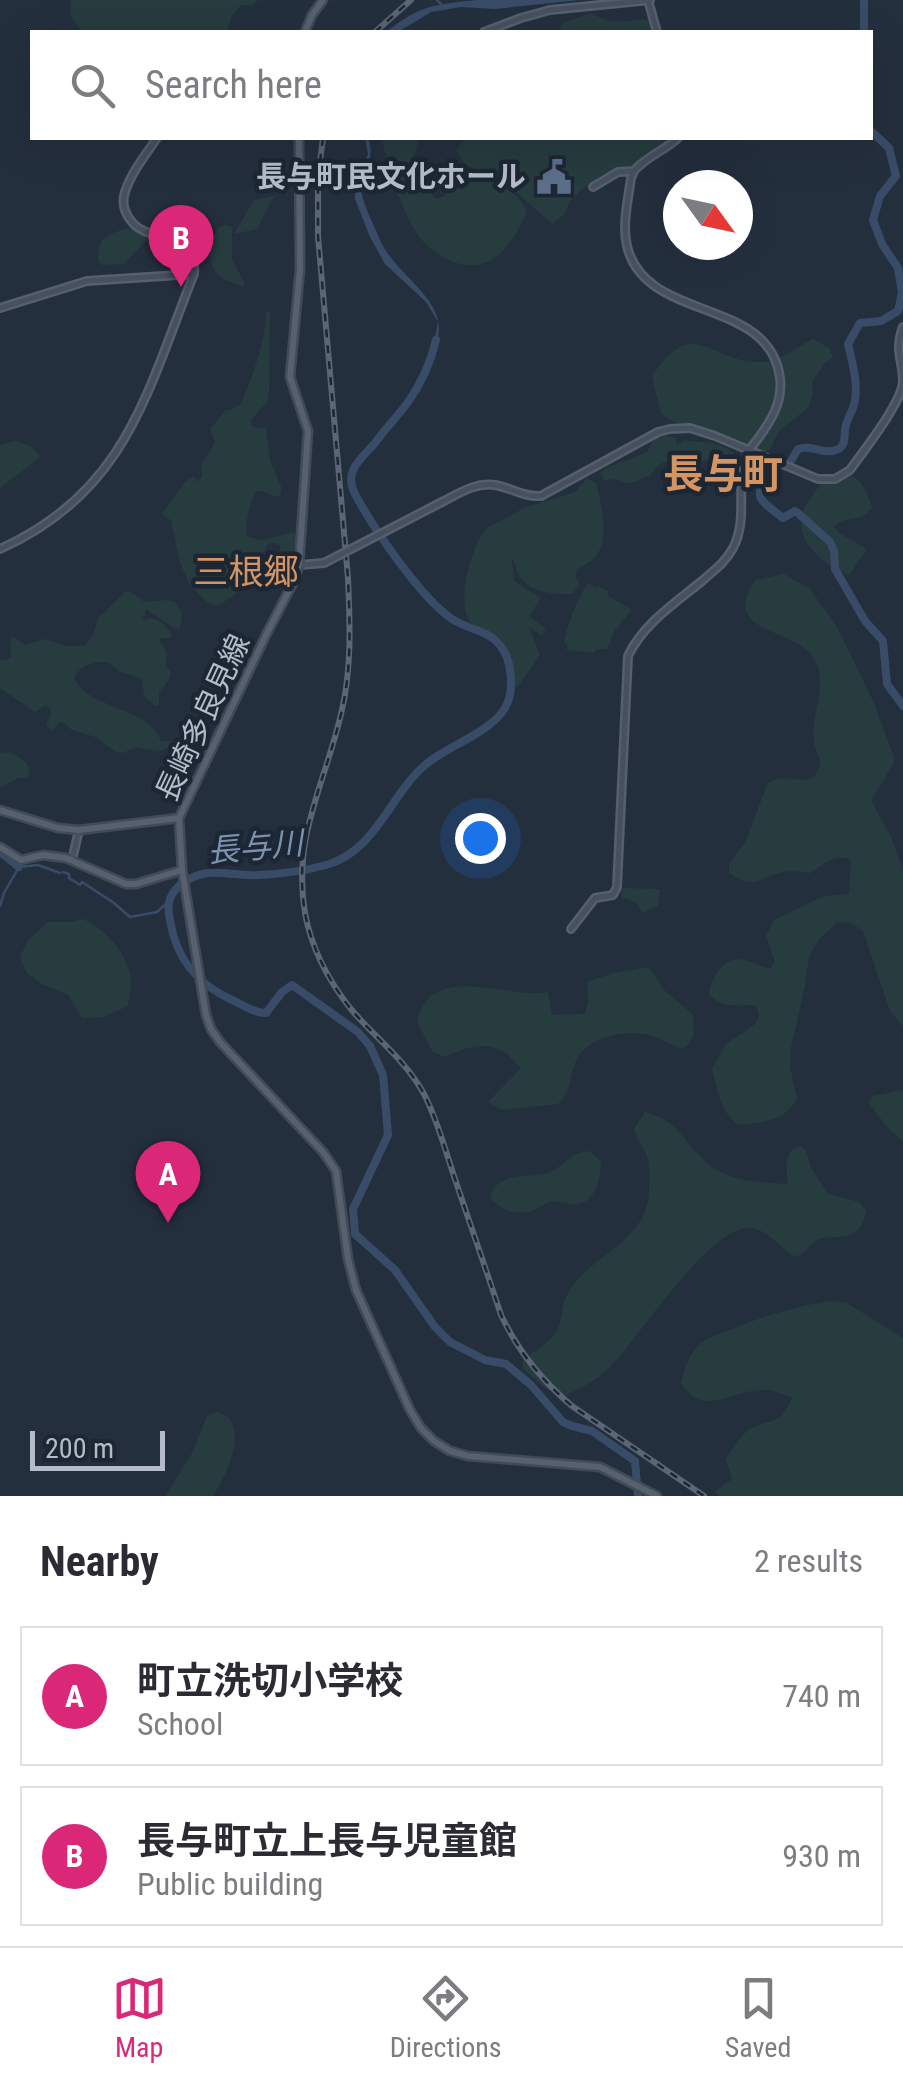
<!DOCTYPE html>
<html lang="en">
<head>
<meta charset="utf-8">
<style>
  body { margin:0; font-family:"Roboto Condensed","Noto Sans JP",sans-serif; background:#f2f2f3; color:#2b2b33 }
  .compass { position:absolute; left:663px; top:170px; width:90px; height:90px; border-radius:50%; background:#fff; box-shadow:0 10px 40px #0002; rotate:123deg }
  .scale { position:absolute; left:30px; bottom:25px; width:135px; box-sizing:border-box; padding-left:10px; border:5px solid #b4bcc9; border-top:0; font-size:28px; line-height:35px; white-space:nowrap; color:#b4bcc9; -webkit-text-stroke:8px #1d2633; paint-order:stroke }
  .you { position:absolute; left:480px; top:838px; width:35px; height:35px; margin:-25px; border:8px solid #fff; border-radius:50%; background:#1a73e8; box-shadow:0 0 0 15px #1a73e833 }
  .badge { display:grid; place-items:center; width:65px; height:65px; border-radius:50%; background:#db2777; color:#fff; font-size:32px; font-weight:700 }
  .pin { position:absolute; translate:-50% -82px; filter:drop-shadow(0 2px 5px #0008) }
  .pin::after { content:''; position:absolute; top:52px; width:35px; height:30px; background:inherit; clip-path:polygon(0 0,100% 0,50% 100%) }
  .list { margin:0; padding:0; list-style:none }
  h2 { display:flex; justify-content:space-between; align-items:center; height:130px; margin:0; padding:0 40px; font-size:42px }
  h2 small { font-size:32px; font-weight:400; color:#7c7c81 }
  .list li { display:grid; grid-template-columns:65px 1fr auto; gap:30px; align-items:center; box-sizing:border-box; height:140px; margin:0 20px 20px; padding:0 20px; border:2px solid #e1e1e2; border-radius:0px }
  .list b { display:block; font-size:38px; white-space:nowrap }
  .list p { margin:0; font-size:32px; white-space:nowrap; color:#7c7c81 }
  .list em { font-size:32px; font-style:normal; color:#7c7c81 }
  .icon { flex:none; width:55px; height:55px; fill:none; stroke:currentColor; stroke-width:2; stroke-linecap:round; stroke-linejoin:round }
  .map { position:relative; flex:none; width:903px; height:1496px; overflow:hidden }
  .search { position:absolute; background:#fff; box-shadow:0 10px 40px #0002; left:30px; right:30px; top:30px; height:110px; display:flex; align-items:center; gap:25px; box-sizing:border-box; padding:0 35px; border-radius:0px; color:#7c7c81; font-size:38px }
  .sheet { height:450px; background:#fff }
  nav { display:flex; justify-content:space-around; align-items:center; box-sizing:border-box; height:140px; border-top:2px solid #e1e1e2; background:#fff; font-size:28px; color:#7c7c81 }
  nav a { display:grid; justify-items:center; gap:5px }
  nav .on { color:#db2777 }
  .map>svg:first-child { display:block }
</style>
</head>
<body>
<div class="map">
<svg width="903" height="1496" viewBox="0 0 903 1496">
  <rect width="100%" height="100%" fill="#242f3e"/>
  <!-- green -->
  <path fill="#263c3f" d="M 71,0 L 257,0 L 253,5 L 241,5 L 231,17 L 227,32 L 82,32 L 70,15 Z
    M 588,14 L 594,14 C 609,26 633,20 650,19 L 653,32 L 567,32 L 560,29 L 563,23 Z
    M 382,138 L 415,138 L 418,143 L 413,160 L 425,189 L 437,199 L 446,195 L 449,182 L 446,165 L 450,158 L 488,181 L 503,183 L 522,202 L 527,213 C 519,228 510,247 496,257 C 469,277 432,257 416,232 C 402,211 386,163 382,138 Z
    M 466,138 L 670,138 L 634,165 L 603,175 L 581,190 L 569,202 L 565,214 L 552,224 L 505,182 L 489,178 L 465,164 L 456,150 Z
    M 274,196 L 257,229 L 234,234 L 254,200 Z
    M 226,225 L 232,227 L 232,259 L 245,284 L 244,287 C 214,276 214,277 208,246 L 218,228 Z
    M 130,228 L 150,237 L 124,264 L 102,265 L 98,261 C 97,235 109,234 130,228 Z
    M 266,311 L 270,313 L 269,390 L 267,402 L 251,420 L 252,427 L 266,428 L 270,460 L 281,486 L 281,493 L 278,497 C 271,496 264,490 257,491 C 249,502 244,525 248,537 L 263,540 L 293,532 L 296,536 C 294,553 291,576 280,589 L 276,588 L 281,574 L 277,556 L 281,546 L 275,543 L 268,544 L 262,557 L 246,571 C 246,588 230,601 214,606 C 193,595 182,573 177,550 C 175,540 175,533 171,524 L 173,522 L 162,514 L 185,482 L 194,476 L 197,482 L 202,477 L 201,465 L 215,443 L 210,429 L 226,410 L 231,410 L 241,404 C 252,375 266,344 266,311 Z
    M 813,339 L 829,348 L 833,357 L 825,363 L 812,382 L 813,395 L 808,408 L 780,430 L 770,449 L 753,458 L 679,425 L 661,414 L 652,376 C 695,312 710,364 762,362 C 778,362 799,346 813,339 Z
    M 663,435 L 675,438 L 677,441 L 676,445 L 682,443 L 684,440 C 703,443 724,440 737,457 L 733,470 L 729,472 L 706,460 L 699,463 C 682,453 661,458 650,475 C 644,477 638,482 631,483 C 621,484 620,476 605,481 L 600,474 L 606,468 L 647,452 L 653,440 Z
    M 16,441 L 29,445 L 39,455 L 39,458 L 0,488 L 0,445 Z
    M 835,472 C 858,472 865,486 872,507 C 864,524 845,514 834,527 L 839,533 L 867,549 L 849,575 C 824,567 791,538 804,509 C 806,504 810,500 813,495 C 820,485 824,478 835,472 Z
    M 587,478 L 596,483 C 601,503 611,542 594,558 C 587,566 581,564 575,574 L 579,584 L 573,594 C 555,595 527,592 518,574 C 516,569 515,563 512,558 L 514,581 L 541,598 L 529,616 L 546,629 L 542,636 L 529,627 L 540,655 L 517,688 L 514,686 L 513,673 L 503,641 C 493,634 475,629 469,620 C 456,600 472,543 487,528 L 524,508 L 575,492 Z
    M 784,574 L 810,589 L 837,627 L 874,703 L 894,757 L 893,765 L 871,800 L 892,839 L 903,870 L 903,1026 L 890,1011 L 863,931 L 850,922 L 837,923 L 819,939 L 809,957 L 805,986 L 791,1048 L 790,1067 L 797,1099 C 784,1122 760,1123 737,1125 C 720,1109 717,1090 712,1068 L 726,1044 L 754,1025 L 759,1016 L 756,1005 C 738,1005 722,1009 709,994 C 711,976 726,953 748,961 C 758,964 760,968 771,968 L 775,962 L 766,936 L 774,920 L 824,896 L 849,894 L 851,860 C 834,852 824,865 810,873 C 801,872 792,870 784,872 C 758,877 756,891 729,873 L 729,863 L 745,843 L 767,785 C 779,772 798,784 814,777 L 821,764 C 819,757 815,749 814,742 C 810,715 830,682 813,657 C 793,627 719,634 755,580 Z
    M 588,583 L 597,588 L 599,586 L 608,591 L 607,595 L 632,610 L 615,630 L 607,649 L 596,649 L 594,653 L 567,650 L 567,643 L 564,642 C 569,620 576,602 588,583 Z
    M 125,592 L 131,592 L 144,602 L 165,600 L 175,602 L 182,612 L 180,629 L 174,628 L 147,610 L 145,610 L 145,616 L 140,617 L 145,620 L 152,618 C 162,622 167,625 172,635 L 169,638 L 160,638 L 159,641 C 171,655 165,651 166,666 L 171,672 L 169,680 L 159,692 L 159,705 L 157,706 C 140,695 145,697 142,679 L 119,671 L 107,662 C 93,662 80,665 74,678 C 90,711 148,705 161,741 L 177,741 L 176,747 L 159,751 L 136,747 L 123,753 L 116,752 L 95,737 L 72,730 L 63,722 L 59,722 L 53,730 L 46,726 L 51,713 L 50,708 L 45,705 L 35,712 L 0,688 L 0,660 L 6,660 L 11,657 L 10,639 L 14,637 L 25,645 L 45,639 L 65,646 L 84,646 L 93,635 L 98,618 Z
    M 11,752 C 20,759 35,764 27,778 L 18,778 L 0,788 L 0,753 Z
    M 622,888 L 660,889 L 658,906 L 642,913 C 639,903 631,899 621,898 Z
    M 83,919 C 106,929 129,955 131,981 C 131,989 129,998 128,1006 L 104,1017 L 82,1018 L 68,995 L 42,984 L 26,972 L 20,957 L 28,940 L 48,922 L 70,922 Z
    M 649,967 L 664,990 L 693,1015 C 694,1032 697,1037 683,1049 C 670,1045 658,1036 645,1034 C 622,1030 586,1038 576,1061 C 568,1079 573,1088 558,1104 L 502,1110 L 488,1102 L 521,1068 C 515,1063 509,1054 502,1051 C 483,1040 462,1049 445,1057 L 432,1051 L 417,1022 C 431,959 507,1000 548,992 L 552,1015 L 585,1014 L 588,1001 L 587,982 L 614,973 Z
    M 903,1090 L 903,1142 L 887,1127 L 868,1102 L 873,1096 Z
    M 645,1112 C 680,1122 681,1139 705,1161 C 726,1182 759,1182 787,1184 C 788,1168 782,1152 800,1146 L 806,1150 L 811,1168 L 828,1194 L 859,1202 L 866,1211 C 858,1250 830,1230 814,1242 C 807,1248 806,1253 796,1257 C 781,1249 769,1230 751,1228 C 709,1224 639,1339 609,1368 C 596,1381 579,1389 562,1397 L 544,1387 L 523,1369 L 523,1359 C 537,1350 556,1339 560,1322 C 563,1311 562,1303 568,1293 C 592,1252 650,1242 649,1187 C 649,1177 650,1166 647,1156 C 644,1146 636,1140 634,1129 Z
    M 589,1151 L 601,1161 C 600,1178 596,1205 574,1204 C 565,1204 558,1200 549,1202 C 544,1203 540,1208 535,1210 C 517,1217 503,1211 490,1198 C 499,1166 535,1182 554,1170 C 569,1161 570,1153 589,1151 Z
    M 832,1301 L 847,1303 L 903,1338 L 903,1496 L 719,1496 L 714,1492 L 732,1479 L 726,1459 C 731,1450 739,1438 746,1432 C 766,1416 777,1431 792,1398 C 782,1394 772,1389 761,1390 C 730,1391 702,1418 681,1383 C 684,1370 688,1357 697,1347 C 707,1337 720,1334 732,1329 C 767,1315 796,1306 832,1301 Z
    M 217,1412 C 253,1421 226,1476 213,1496 L 165,1496 L 191,1455 L 207,1416 Z"/>
  <!-- water -->
  <path fill="#394c67" d="M 476,0 L 580,0 L 495,9 L 461,7 L 431,12 L 398,32 L 386,32 C 421,5 432,5 476,0 Z
    M 365,138 L 368,138 C 377,163 359,170 361,189 C 362,203 375,227 380,240 C 397,279 458,304 433,350 L 438,322 L 426,302 L 385,264 L 370,237 L 355,199 L 355,187 L 368,154 Z"/>
  <g fill="none" stroke-linecap="round" stroke-linejoin="round">
    <!-- stream -->
    <path stroke="#394c67" stroke-width="2.5" d="M 437,0 L 441,4
      M 63,872 L 69,874 L 69,878 L 80,885 L 82,882 L 114,903 L 130,917 L 157,912 L 168,902
      M 0,906 L 4,893 L 19,867 L 38,865 L 60,873"/>
    <!-- river -->
    <path stroke="#394c67" stroke-width="8" d="M 864,32 L 864,0
      M 436,340 C 431,361 421,384 408,402 C 398,416 385,429 375,443 C 361,459 343,471 355,494 C 373,528 421,598 452,619 C 467,629 487,630 499,644 C 512,658 515,692 505,708 C 490,733 449,745 425,765 C 390,795 375,852 326,865 C 305,871 280,874 258,875 C 226,877 208,863 179,886 C 168,896 167,907 170,920 C 176,959 197,984 232,1000 C 244,1005 253,1013 266,1013 L 282,992 L 292,985 L 358,1032 L 370,1046 L 383,1075 L 388,1135 L 353,1209 L 355,1234 L 395,1270 L 435,1327 L 450,1342 L 485,1360 L 506,1364 L 531,1385 L 563,1422 L 572,1426 L 592,1431 L 635,1461 L 638,1496
      M 791,461 L 798,449 C 811,444 824,455 836,450 C 846,447 844,438 845,430 C 846,419 854,410 855,400 C 858,382 852,361 848,344 L 860,323 L 881,321 L 898,311 L 902,293 L 898,268 L 882,244 L 873,220 L 880,196 L 896,176 L 889,148 L 870,130
      M 776,473 C 748,495 760,500 783,518 L 795,511 L 798,513 L 830,542 L 834,551 L 835,569 L 865,621 L 883,641 L 887,684 L 903,706
      M 0,852 L 19,867"/>
    <defs>
      <path id="secondary" d="M 648,0 L 657,32
        M 484,32 L 521,18 L 550,10 L 650,0
        M 593,187 L 618,172 L 634,171 C 647,156 664,151 678,138
        M 0,308 L 87,281 L 194,274
        M 442,502 C 458,494 475,482 495,485 C 512,488 523,497 541,496 L 658,432 L 670,429 L 690,428 L 715,436 L 818,479 L 835,479 L 850,470 C 864,450 901,404 903,382 C 903,360 894,351 903,327
        M 0,549 C 127,492 147,391 194,274 C 195,258 193,241 175,235 C 168,232 159,234 151,233 C 133,230 119,210 125,192 C 131,173 146,154 157,138
        M 299,565 L 324,563
        M 72,860 L 79,830
        M 571,929 L 595,898 L 613,895 L 617,887 L 628,656 C 643,624 675,603 702,581 C 713,571 726,562 733,548 C 748,520 736,487 745,459 C 747,452 752,446 757,440 C 771,421 783,402 780,378 C 770,296 645,323 627,246 C 622,225 628,200 631,178 L 634,171"/>
      <path id="primary" d="M 305,32 L 312,15 L 323,0
        M 299,138 L 300,269 L 290,377 L 308,431 L 299,565 L 293,583 L 267,633 L 179,818 L 182,870 L 206,1015 L 211,1029 L 220,1042 L 323,1152 L 336,1171 L 348,1259 L 356,1290 L 410,1410 L 421,1428 L 434,1441 L 450,1451 L 468,1456 L 600,1467 L 657,1496
        M 0,810 L 58,828 L 79,830 L 179,818
        M 0,847 L 21,860 L 43,855 L 66,858 L 126,884 L 136,884 L 182,870"/>
    </defs>
    <!-- secondary casing -->
    <use href="#secondary" stroke="#565f6c" stroke-width="10"/>
    <!-- primary casing -->
    <use href="#primary" stroke="#414a57" stroke-width="11"/>
    <!-- secondary -->
    <use href="#secondary" stroke="#465061" stroke-width="5"/>
    <!-- primary -->
    <use href="#primary" stroke="#56606e" stroke-width="6"/>
    <defs>
      <path id="rail" d="M 375,32 L 411,0
        M 323,138 L 318,177 L 318,236 L 348,578 C 350,624 352,670 341,714 C 325,784 292,837 305,913 C 311,947 329,981 350,1008 C 374,1037 405,1059 424,1094 C 438,1121 445,1150 455,1179 C 470,1224 486,1269 501,1315 C 518,1351 541,1380 572,1406 L 704,1496"/>
    </defs>
    <!-- rail casing -->
    <use href="#rail" stroke="#5a6575" stroke-width="6"/>
    <!-- rail -->
    <use href="#rail" stroke="#1d2633" stroke-width="2.5" stroke-dasharray="8" stroke-linecap="butt"/>
    <defs>
      <path id="secondary-bridge" d="M 324,563 L 442,502"/>
    </defs>
    <!-- secondary-bridge casing -->
    <use href="#secondary-bridge" stroke="#565f6c" stroke-width="10" stroke-linecap="butt"/>
    <!-- secondary-bridge -->
    <use href="#secondary-bridge" stroke="#465061" stroke-width="5"/>
  </g>
  <!-- icons -->
  <defs>
    <symbol id="civic-bare" viewBox="-9 -9 18 18"><path d="M-.6-6.5H3V-4.5H.6V-3L4-1V1h2V6H-6V1h2V-1L-.6-3ZM-1.2 2.5V6h2.4V2.5Z" fill="#5c6f8a" stroke="#1d2633" stroke-width="2.5" paint-order="stroke"/></symbol>
  </defs>
  <g fill-rule="evenodd">
    <use href="#civic-bare" x="529" y="152" width="50" height="50"/>
  </g>
  <g text-anchor="middle" stroke-width="9" stroke-linejoin="round" paint-order="stroke">
    <!-- poi labels -->
    <g font-size="30" font-weight="bold" fill="#b4bcc9" stroke="#1d2633" text-anchor="end">
      <text x="526" y="187">長与町民文化ホール</text>
    </g>
    <!-- street labels -->
    <g font-size="30" fill="#b4bcc9" stroke="#1d2633">
      <text transform="translate(203 718) rotate(-65)" y="10">長崎多良見線</text>
    </g>
    <!-- water labels -->
    <g font-size="32" font-style="italic" fill="#7c92b1" stroke="#1d2633">
      <text transform="translate(255 847) rotate(-5)" y="11">長与川</text>
    </g>
    <!-- quarter labels -->
    <g font-size="35" fill="#d59563" stroke="#1d2633">
      <text x="246" y="584">三根郷</text>
    </g>
    <!-- district labels -->
    <g font-size="40" font-weight="bold" fill="#d59563" stroke="#1d2633">
      <text x="723" y="488">長与町</text>
    </g>
  </g>
</svg>
<svg class="compass" viewBox="-18 -18 36 36"><path d="M0-13l5 13h-10z" fill="#e53935"/><path d="M0 13l5-13h-10z" fill="#7c7c81"/></svg>
<div class="scale">200 m</div>
<div class="you"></div>
<div class="pin badge" style="left:168px;top:1223px">A</div>
<div class="pin badge" style="left:181px;top:287px">B</div>
<div class="search"><svg class="icon" aria-label="search" viewBox="0 0 24 24"><circle cx="10" cy="10" r="6"/><path d="M15 15l6 6"/></svg>Search here</div>
</div>
<section class="sheet">
<h2>Nearby<small>2 results</small></h2>
<ul class="list">
<li><span class="badge">A</span><div><b>町立洗切小学校</b><p>School</p></div><em>740 m</em></li>
<li><span class="badge">B</span><div><b>長与町立上長与児童館</b><p>Public building</p></div><em>930 m</em></li>
</ul>
</section>
<nav>
<a class="on"><svg class="icon" aria-label="map" viewBox="0 0 24 24"><path d="M3 6l6-2 6 2 6-2v14l-6 2-6-2-6 2zM9 4v14M15 6v14"/></svg>Map</a>
<a><svg class="icon" aria-label="directions" viewBox="0 0 24 24"><path d="M12 3l9 9-9 9-9-9zM9 14v-3h6M13 9l2 2-2 2"/></svg>Directions</a>
<a><svg class="icon" aria-label="saved" viewBox="0 0 24 24"><path d="M7 4h10v16l-5-4-5 4z"/></svg>Saved</a>
</nav>
</body>
</html>
